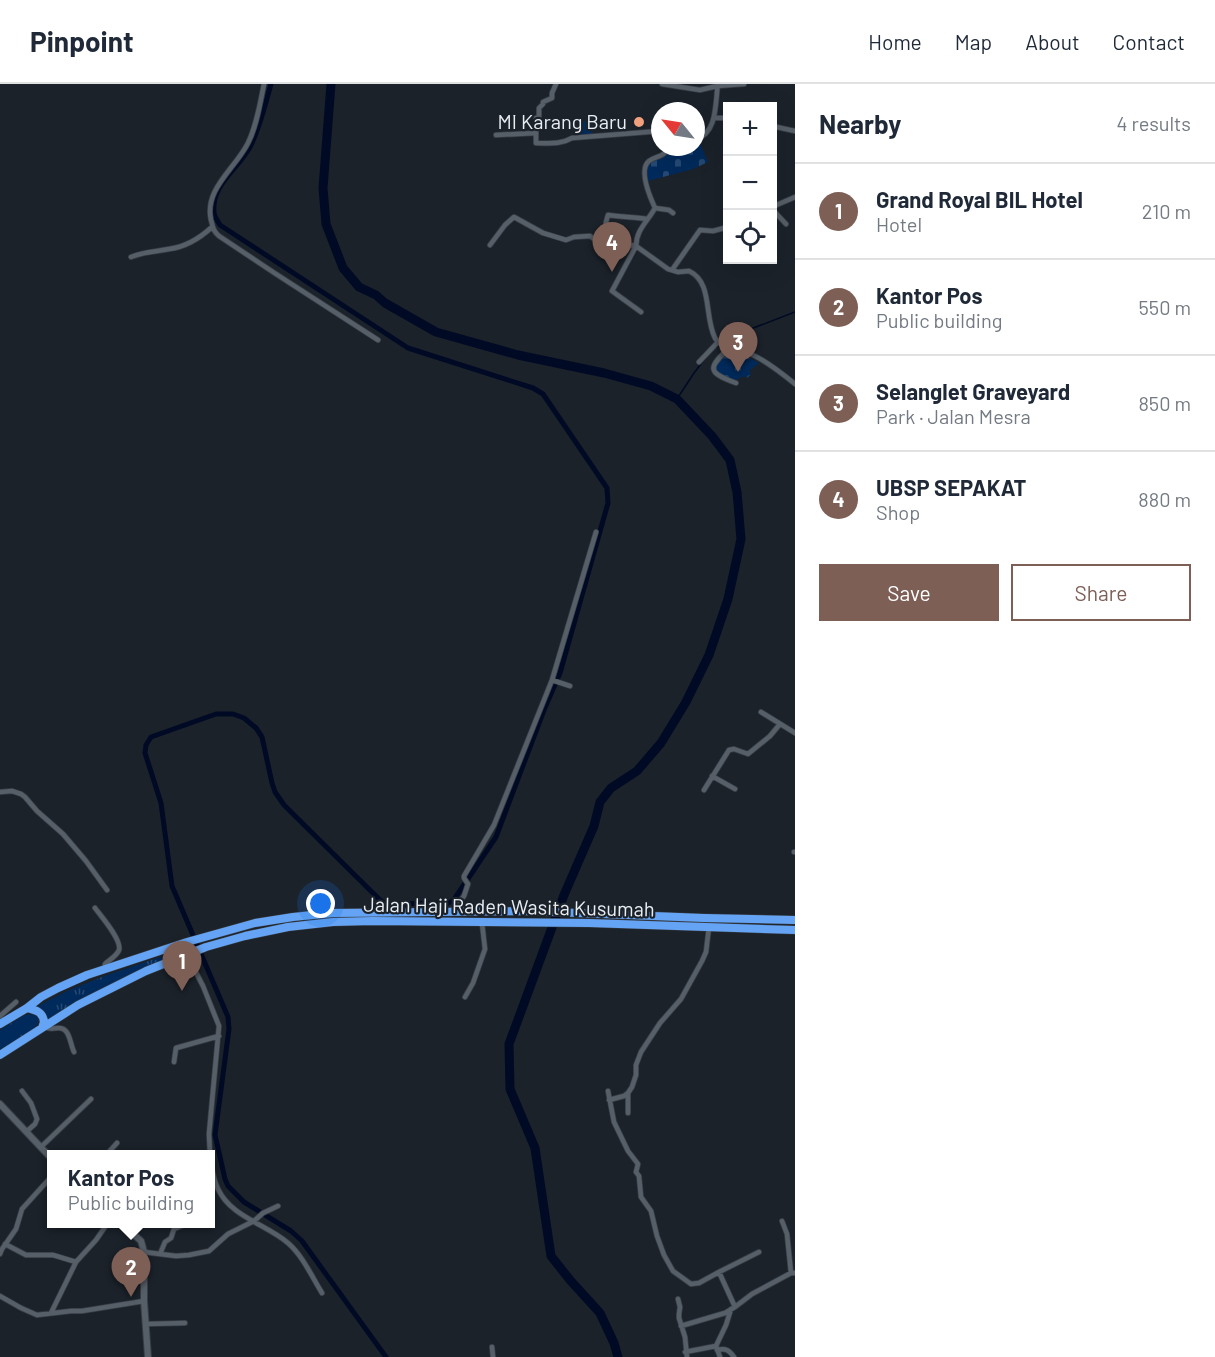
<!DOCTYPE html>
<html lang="en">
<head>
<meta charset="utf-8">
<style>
  body { margin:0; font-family:Barlow,sans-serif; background:#f6f6f7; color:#1f2937 }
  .controls { position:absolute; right:18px; top:18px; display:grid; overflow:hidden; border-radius:0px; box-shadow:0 6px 24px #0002 }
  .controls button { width:54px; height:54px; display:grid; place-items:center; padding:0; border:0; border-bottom:2px solid #e0e1e3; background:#fff; color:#1f2937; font:30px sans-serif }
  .compass { position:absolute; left:651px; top:18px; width:54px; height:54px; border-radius:50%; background:#fff; box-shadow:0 6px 24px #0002; rotate:300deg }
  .you { position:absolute; left:321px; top:820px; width:21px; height:21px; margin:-15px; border:4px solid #fff; border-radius:50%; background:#1a73e8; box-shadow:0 0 0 9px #1a73e833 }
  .badge { display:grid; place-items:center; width:39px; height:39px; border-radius:50%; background:#7d5f56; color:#fff; font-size:20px; font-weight:700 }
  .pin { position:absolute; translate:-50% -50px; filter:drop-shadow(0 2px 3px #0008) }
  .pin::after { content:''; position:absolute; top:32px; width:21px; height:18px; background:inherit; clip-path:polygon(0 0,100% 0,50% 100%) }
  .popup { position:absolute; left:47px; top:1066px; width:168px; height:78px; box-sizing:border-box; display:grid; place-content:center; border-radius:0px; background:#fff; filter:drop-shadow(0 2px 4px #0005); font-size:20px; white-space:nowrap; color:#747a83 }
  .popup b { font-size:22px; color:#1f2937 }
  .popup::after { content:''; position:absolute; left:50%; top:100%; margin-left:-12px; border:12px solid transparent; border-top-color:#fff }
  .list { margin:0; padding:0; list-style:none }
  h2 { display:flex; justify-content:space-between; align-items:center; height:78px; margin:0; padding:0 24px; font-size:26px }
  h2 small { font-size:20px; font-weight:400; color:#747a83 }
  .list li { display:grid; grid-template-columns:39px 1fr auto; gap:18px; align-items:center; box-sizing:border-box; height:96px; padding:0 24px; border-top:2px solid #e0e1e3 }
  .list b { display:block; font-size:22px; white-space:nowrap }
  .list p { margin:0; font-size:20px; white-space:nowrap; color:#747a83 }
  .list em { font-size:20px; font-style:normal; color:#747a83 }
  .actions { display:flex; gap:12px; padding:18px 24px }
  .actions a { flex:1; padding:14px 0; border:2px solid #7d5f56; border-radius:0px; text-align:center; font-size:21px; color:#7d5f56 }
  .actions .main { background:#7d5f56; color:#fff }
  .icon { flex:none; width:33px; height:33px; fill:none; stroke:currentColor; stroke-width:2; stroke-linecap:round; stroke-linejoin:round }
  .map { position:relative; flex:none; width:795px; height:1273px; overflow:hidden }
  header { display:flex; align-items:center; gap:36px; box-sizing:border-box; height:84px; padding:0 30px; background:#fff; border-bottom:2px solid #e0e1e3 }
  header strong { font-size:28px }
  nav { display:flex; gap:33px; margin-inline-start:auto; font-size:21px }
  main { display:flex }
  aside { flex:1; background:#fff }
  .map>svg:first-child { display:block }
</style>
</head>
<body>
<header>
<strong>Pinpoint</strong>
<nav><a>Home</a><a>Map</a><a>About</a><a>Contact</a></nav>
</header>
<main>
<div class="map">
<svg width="795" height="1273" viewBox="0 0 795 1273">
  <defs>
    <pattern id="cemetery-stones" width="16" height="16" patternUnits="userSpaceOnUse" patternTransform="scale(1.5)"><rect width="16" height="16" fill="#002a5b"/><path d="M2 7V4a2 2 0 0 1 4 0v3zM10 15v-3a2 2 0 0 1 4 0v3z" fill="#254973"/></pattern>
    <pattern id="park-tufts" width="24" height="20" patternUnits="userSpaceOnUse" patternTransform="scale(1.5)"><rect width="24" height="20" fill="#002a5b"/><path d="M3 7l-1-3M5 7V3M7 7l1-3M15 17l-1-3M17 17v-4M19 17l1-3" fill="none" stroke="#254973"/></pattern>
  </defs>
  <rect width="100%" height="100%" fill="#1b222a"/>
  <!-- cemetery -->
  <path fill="url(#cemetery-stones)" d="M 591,37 L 593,44 L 591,54 L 579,54 L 579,38 Z
    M 696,55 L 698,55 L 708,78 L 693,85 L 648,97 L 647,89 L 648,79 L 665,72 L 670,63 L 696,63 Z
    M 729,266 L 744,271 L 759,279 L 749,287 L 751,290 L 747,294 L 744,292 L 734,297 L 721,292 L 713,281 Z"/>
  <!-- park -->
  <path fill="url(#park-tufts)" d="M 190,863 L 191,866 L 47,940 C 49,931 44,926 36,923 L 69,906 L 107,891 Z
    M 30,930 L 35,931 L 39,935 L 38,939 L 34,945 L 0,968 L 0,946 L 23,932 Z"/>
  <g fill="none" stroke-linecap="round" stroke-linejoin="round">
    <!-- stream -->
    <path stroke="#000a25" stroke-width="1.5" d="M 717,263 L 730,253 L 795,228
      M 677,315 L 694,289 L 707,272"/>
    <!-- canal -->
    <path stroke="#000a25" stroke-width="5" d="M 271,0 C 265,21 260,44 250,63 C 239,84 211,101 214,128 C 214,133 218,137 220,141 L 408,264 L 533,304 L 543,310 L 607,404 L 608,419 L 560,589 L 544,626 L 496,753 L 453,817 L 448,819 L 387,820 L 381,817 L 284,721 L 275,708 L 272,699 L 262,653 L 256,644 L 244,634 L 233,630 L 216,630 L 151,653 L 146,661 L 145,669 L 161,719 L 172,802 L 228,933 L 229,945 L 215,1051 L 225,1095 L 228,1102 L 244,1118 L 291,1147 L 302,1157 L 386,1273"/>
    <!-- river -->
    <path stroke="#000a25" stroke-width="9" d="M 331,0 L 323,104 L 326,140 L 343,184 L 359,203 L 376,211 L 385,219 L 436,248 L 518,271 L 604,289 L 651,302 L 677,315 L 712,352 L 730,376 L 737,408 L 741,455 L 728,515 L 709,571 L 686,618 L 661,659 L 637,687 L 611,704 L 600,718 L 594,742 L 564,811 L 509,960 L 510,1005 L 535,1064 L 551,1172 L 570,1196 L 600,1229 L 614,1259 L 618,1273"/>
    <defs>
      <path id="street" d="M 264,0 C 260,19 257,41 248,59 C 235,85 204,105 211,136 C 213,143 213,147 219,152 L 276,190 L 378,256
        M 662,0 L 700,6 L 717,2 L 744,0
        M 714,34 L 728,34
        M 772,42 L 795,47
        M 536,49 L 536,34 L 539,33 L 539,24 L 543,20 L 543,18 L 552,14 L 552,9 L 556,0
        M 496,51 L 536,49 L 536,59 C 549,59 560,61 572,54 L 660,47
        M 696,55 C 718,49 715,18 718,0
        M 669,63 C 663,74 658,71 649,77 C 638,86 650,113 655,124 C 648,137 636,146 636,162 L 668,185 L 678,188 L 689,187 C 713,198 704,233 715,254 C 721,264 738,265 748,269 C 762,274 784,291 795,300
        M 772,123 L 795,113
        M 655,124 L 669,126 L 673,129
        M 772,125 L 786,140
        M 604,158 L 606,138 L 608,131 C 621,133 634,133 647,135
        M 490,161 L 505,141 L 514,133 L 543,149 L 566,156 L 574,153 L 590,152 L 597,157 L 628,162 L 635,161
        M 636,162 L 612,207 L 641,228
        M 131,173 C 146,167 155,168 169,165 C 186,163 200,154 212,143
        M 672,186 L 700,146 L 713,147 L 728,143
        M 730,263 C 708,284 706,288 736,299
        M 699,278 L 718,258
        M 552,596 L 570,602
        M 761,628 L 795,649
        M 712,692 L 735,705
        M 704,706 L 729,666 L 734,665 L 748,670 L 770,652 L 780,640
        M 0,708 L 12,707 L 21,710 L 25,713 L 37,727 L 63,750 L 86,777 L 107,806
        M 794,768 L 795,768
        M 95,824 C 101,832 122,856 119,866 C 117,872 109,876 105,880 L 105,885
        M 451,829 L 464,812 L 468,800 L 464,794 L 464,792 L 494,741 L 552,596 L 596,448
        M 187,871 L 203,902 L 219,942 L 209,1050 L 210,1070
        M 465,913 L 473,899 L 485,865 L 482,839
        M 0,932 L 16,918
        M 44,943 C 51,946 52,944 59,944 C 70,944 70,960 74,968
        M 174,978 L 176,964 L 219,952
        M 22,1007 L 31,1019 L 37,1035 L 35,1040 L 26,1048
        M 608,1007 L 614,1038 L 628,1067 L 638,1080 L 636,1088 L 639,1092 L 641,1113 L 651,1127 L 657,1152 L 664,1171 L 673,1187 L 691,1200 L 699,1199 L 719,1188 L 735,1223 L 725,1229 L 681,1242
        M 609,1016 L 624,1012 L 628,1009 L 632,1003 L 636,991 L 636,981 L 641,968 L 660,939 L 681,915 L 702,877 L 706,868 L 709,843
        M 628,1029 L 628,1009
        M 41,1063 L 91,1015
        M 107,1070 L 117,1059
        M 210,1073 C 212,1084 213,1095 218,1105 C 231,1133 266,1140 288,1159 C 303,1172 312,1193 322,1209
        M 782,1137 L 787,1150 L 791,1189
        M 5,1160 L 26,1171 L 53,1171 L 76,1178
        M 144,1168 L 176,1172 L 189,1171 L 209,1167 L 228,1150 L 254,1137 L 263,1129 L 278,1122
        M 0,1170 L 2,1165 L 16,1145 L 22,1125 L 51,1093
        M 160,1170 L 165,1158 L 171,1154 L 174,1145 L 186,1140
        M 719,1188 L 759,1168
        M 0,1212 L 21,1224 L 37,1231 L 71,1227 L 82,1227 L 144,1217
        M 678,1215 L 680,1223 L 679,1230 L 679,1234 L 685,1253 L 687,1273
        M 735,1223 L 752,1210 L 791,1189 L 795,1189
        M 51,1229 L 76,1178 L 96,1156 L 107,1140
        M 146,1240 L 185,1239
        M 492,1263 L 493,1273
        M 717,1266 C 726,1264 729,1266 734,1273
        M 685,1268 L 716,1262
        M 720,1273 L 716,1262 L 726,1241 L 731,1225"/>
      <path id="secondary" d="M 0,1020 L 51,1074
        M 122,1140 L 141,1157 L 144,1168 L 144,1217 L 148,1273"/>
      <path id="highway" d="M 27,924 C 36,926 43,928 44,938 L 42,944
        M 0,940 L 27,924 L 41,913 L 58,904 L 87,891 L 187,858 L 255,839 L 293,833 L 332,829 L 527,827 L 704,834 L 795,836
        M 0,971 L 78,921 L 146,887 L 206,863 L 245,852 L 288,843 L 333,838 L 372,837 L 589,839 L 795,846"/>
    </defs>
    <!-- street casing -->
    <use href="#street" stroke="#383d44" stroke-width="6"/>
    <!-- secondary casing -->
    <use href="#secondary" stroke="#383d44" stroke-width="8"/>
    <!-- highway casing -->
    <use href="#highway" stroke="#383d44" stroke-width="9"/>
    <!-- street -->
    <use href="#street" stroke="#565e68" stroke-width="4.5"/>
    <!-- secondary -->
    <use href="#secondary" stroke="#565e68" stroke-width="6"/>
    <!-- highway -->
    <use href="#highway" stroke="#65a4f4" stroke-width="8"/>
  </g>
  <!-- markers -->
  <circle fill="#f1a17d" stroke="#1b222a" stroke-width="2" cx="639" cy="38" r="6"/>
  <g text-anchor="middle" stroke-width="4.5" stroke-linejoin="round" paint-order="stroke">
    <!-- poi labels -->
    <g font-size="20" fill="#e9eef3" stroke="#1b222a" text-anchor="end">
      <text x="627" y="45">MI Karang Baru</text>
    </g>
    <!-- street labels -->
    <g font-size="20" fill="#e9eef3" stroke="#1b222a">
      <text transform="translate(509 823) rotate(1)" y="7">Jalan Haji Raden Wasita Kusumah</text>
    </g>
  </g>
</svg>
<div class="controls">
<button>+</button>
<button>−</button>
<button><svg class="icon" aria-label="locate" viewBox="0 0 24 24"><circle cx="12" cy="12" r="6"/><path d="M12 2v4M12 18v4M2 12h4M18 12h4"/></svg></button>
</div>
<svg class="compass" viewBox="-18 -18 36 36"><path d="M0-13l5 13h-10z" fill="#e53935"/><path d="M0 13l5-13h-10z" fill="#747a83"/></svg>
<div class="you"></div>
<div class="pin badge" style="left:182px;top:907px">1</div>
<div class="pin badge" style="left:131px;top:1213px">2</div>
<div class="popup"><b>Kantor Pos</b>Public building</div>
<div class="pin badge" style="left:738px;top:288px">3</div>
<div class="pin badge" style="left:612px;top:188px">4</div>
</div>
<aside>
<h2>Nearby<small>4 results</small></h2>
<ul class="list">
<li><span class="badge">1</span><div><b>Grand Royal BIL Hotel</b><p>Hotel</p></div><em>210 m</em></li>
<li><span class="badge">2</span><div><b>Kantor Pos</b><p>Public building</p></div><em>550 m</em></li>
<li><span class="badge">3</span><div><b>Selanglet Graveyard</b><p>Park · Jalan Mesra</p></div><em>850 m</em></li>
<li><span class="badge">4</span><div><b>UBSP SEPAKAT</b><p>Shop</p></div><em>880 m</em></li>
</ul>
<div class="actions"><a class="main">Save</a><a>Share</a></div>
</aside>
</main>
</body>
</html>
